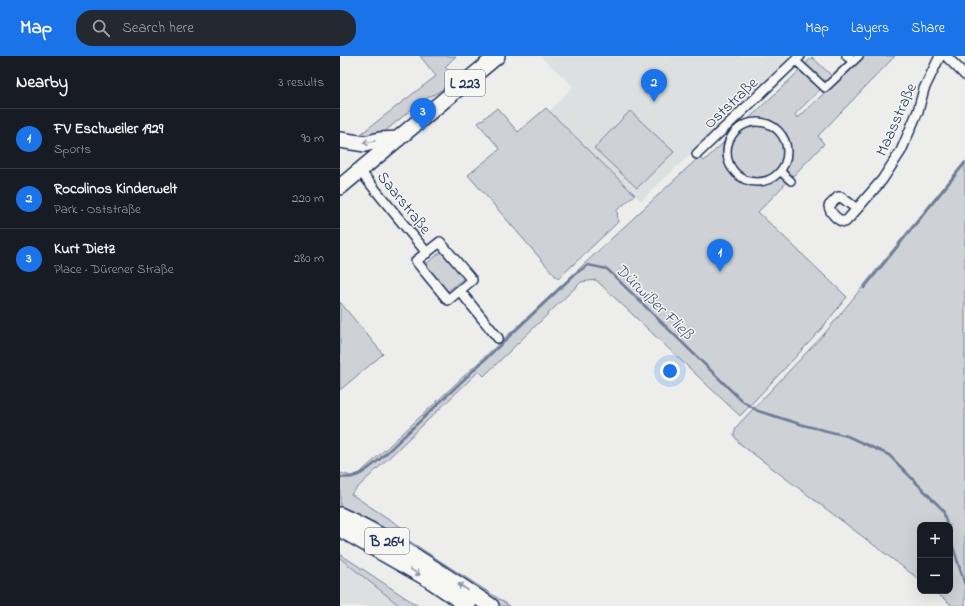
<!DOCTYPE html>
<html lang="en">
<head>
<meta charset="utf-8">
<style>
  body { margin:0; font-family:"Indie Flower",sans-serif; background:#242831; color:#f1f3f6 }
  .controls { position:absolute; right:12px; bottom:12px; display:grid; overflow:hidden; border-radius:8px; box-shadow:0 4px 16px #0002 }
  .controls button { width:36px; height:36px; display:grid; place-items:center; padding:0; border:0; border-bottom:1px solid #363941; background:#171b24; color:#f1f3f6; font:20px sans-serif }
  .you { position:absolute; left:330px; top:315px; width:14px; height:14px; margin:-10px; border:3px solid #fff; border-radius:50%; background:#1a73e8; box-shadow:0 0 0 6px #1a73e833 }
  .badge { display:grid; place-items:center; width:26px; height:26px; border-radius:50%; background:#1a73e8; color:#fff; font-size:13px; font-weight:700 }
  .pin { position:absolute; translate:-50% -33px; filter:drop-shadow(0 1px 2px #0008) }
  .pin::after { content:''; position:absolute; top:21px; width:14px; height:12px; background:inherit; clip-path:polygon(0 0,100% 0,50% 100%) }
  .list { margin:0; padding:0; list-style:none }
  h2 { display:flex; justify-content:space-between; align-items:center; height:52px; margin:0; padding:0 16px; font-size:17px }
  h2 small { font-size:13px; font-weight:400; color:#9ea1a6 }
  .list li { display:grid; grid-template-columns:26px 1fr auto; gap:12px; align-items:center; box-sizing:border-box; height:60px; padding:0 16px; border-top:1px solid #363941 }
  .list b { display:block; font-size:15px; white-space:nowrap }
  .list p { margin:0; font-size:13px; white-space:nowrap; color:#9ea1a6 }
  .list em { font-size:13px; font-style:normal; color:#9ea1a6 }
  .icon { flex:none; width:22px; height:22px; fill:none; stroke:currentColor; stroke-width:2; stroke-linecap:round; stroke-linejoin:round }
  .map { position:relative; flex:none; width:625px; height:550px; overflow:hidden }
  header { display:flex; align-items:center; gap:24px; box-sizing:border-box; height:56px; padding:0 20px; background:#1a73e8; color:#fff }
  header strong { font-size:19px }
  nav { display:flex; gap:22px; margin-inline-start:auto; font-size:14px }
  .search { width:280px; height:36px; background:#242831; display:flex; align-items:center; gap:10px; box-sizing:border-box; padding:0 14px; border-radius:16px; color:#9ea1a6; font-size:15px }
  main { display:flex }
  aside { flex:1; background:#171b24 }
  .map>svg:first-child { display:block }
</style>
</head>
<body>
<header>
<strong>Map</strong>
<div class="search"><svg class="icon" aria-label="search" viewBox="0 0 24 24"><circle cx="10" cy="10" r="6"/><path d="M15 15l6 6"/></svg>Search here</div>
<nav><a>Map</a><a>Layers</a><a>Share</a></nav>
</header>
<main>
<aside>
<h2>Nearby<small>3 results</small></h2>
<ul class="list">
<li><span class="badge">1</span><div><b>FV Eschweiler 1929</b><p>Sports</p></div><em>90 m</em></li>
<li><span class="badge">2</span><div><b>Rocolinos Kinderwelt</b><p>Park · Oststraße</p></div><em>220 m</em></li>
<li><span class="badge">3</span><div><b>Kurt Dietz</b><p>Place · Dürener Straße</p></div><em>280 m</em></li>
</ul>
</aside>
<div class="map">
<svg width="625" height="550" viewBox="0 0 625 550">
  <rect width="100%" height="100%" fill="#edeeec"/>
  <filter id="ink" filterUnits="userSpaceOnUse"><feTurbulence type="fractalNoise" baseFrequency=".025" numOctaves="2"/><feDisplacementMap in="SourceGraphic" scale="8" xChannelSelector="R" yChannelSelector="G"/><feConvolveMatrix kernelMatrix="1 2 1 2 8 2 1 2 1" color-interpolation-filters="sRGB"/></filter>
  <g filter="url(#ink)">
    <!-- built -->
    <path fill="#dde0e1" d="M 200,0 L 454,0 L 301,145 L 209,56 L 233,30 Z
      M 0,502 L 60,550 L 0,550 Z"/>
    <!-- green -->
    <path fill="#ced2d7" stroke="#74809a" d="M 80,0 L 116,0 L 105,11 L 116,23 L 100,35 L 80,46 L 43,77 L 13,84 L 96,20 Z
      M 523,0 L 555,0 L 478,80 L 484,88 L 418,156 L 507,241 L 477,278 L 400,360 L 256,224 L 241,226 L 144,320 L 139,315 L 11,438 L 67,475 L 63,481 L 170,550 L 163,550 L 98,507 L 0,453 L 0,417 L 11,420 L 20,417 L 359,101 L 364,105 L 457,17 L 472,1 L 493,21 L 455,58 L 458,62 Z
      M 157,52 L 178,76 L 206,52 L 295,139 L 277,154 L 278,166 L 218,223 L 128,119 L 160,93 L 138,67 Z
      M 290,55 L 334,96 L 297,132 L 254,92 Z
      M 625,105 L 625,550 L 613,550 L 594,535 L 610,535 L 610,469 L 580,469 L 580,524 L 399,387 L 394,379 L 396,371 L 485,277 Z
      M 102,195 L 124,222 L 107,236 L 85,209 Z
      M 0,246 L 43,298 L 0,334 Z
      M 0,498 L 78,550 L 60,550 L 0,502 Z"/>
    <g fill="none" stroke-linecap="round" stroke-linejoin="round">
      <!-- stream -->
      <path stroke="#6e7a96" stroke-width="2.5" d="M 524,232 L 625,107
        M 0,421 C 17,424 27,414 40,403 L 235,218 L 248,209 L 267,213 L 402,345 L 418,355 L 463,369 L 507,380 L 549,399 L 603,454 L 607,469
        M 610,481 L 625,529"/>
      <defs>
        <path id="pedestrian" d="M 506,0 L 508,2 L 510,0
          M 456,5 L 485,32 L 519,0
          M387 96a30 30 0 1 1 60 0a30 30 0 1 1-60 0Z
          M 440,115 L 451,125"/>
        <path id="minor" d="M 606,0 L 625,19
          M 357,98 L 460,0
          M 20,115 L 87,197
          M 517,153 L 501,141 L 498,141 L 489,150 C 490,157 498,165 505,166 L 509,162 L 542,124 L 561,95 L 578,55 L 584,33 L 600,0
          M 100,186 L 132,224 L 108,244 L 76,205 Z
          M 120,235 L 158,282"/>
        <path id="primary" d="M 0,84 L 25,88 L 40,84 L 58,83
          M 0,131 L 157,0
          M 0,459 C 53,483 102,518 151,550
          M 0,473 L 90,524 L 128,550"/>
      </defs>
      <!-- pedestrian casing -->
      <use href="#pedestrian" stroke="#1b2f5e" stroke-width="10"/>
      <!-- minor casing -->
      <use href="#minor" stroke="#1b2f5e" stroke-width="12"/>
      <!-- primary casing -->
      <use href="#primary" stroke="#1b2f5e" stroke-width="18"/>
      <!-- pedestrian -->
      <use href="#pedestrian" stroke="#f6f6f2" stroke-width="7"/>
      <!-- minor -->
      <use href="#minor" stroke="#f6f6f2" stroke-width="9"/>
      <!-- primary -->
      <use href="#primary" stroke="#f6f6f2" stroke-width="15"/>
    </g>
    <!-- one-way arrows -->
    <defs><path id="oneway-shaft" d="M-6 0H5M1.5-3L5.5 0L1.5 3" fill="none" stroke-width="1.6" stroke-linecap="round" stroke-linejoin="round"/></defs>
    <g stroke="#8892a8">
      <use href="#oneway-shaft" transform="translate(29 86) rotate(171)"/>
      <use href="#oneway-shaft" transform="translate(75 516) rotate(31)"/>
      <use href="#oneway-shaft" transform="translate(123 531) rotate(-147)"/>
    </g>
  </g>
  <g text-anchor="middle" stroke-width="3" stroke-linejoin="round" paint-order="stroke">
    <!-- shield labels -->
    <g fill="#f6f6f2" stroke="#5d6b8a" stroke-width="1">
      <rect x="105" y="14" width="40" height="26" rx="3"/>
      <rect x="25" y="472" width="44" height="26" rx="3"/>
    </g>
    <g font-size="15" font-weight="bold" fill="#1b2f5e">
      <text x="125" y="32">L 223</text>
      <text x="47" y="490">B 264</text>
    </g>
    <!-- street labels -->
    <g font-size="16" fill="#1b2f5e" stroke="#f6f6f2">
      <text transform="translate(390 46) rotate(-43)" y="6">Oststraße</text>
      <text transform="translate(555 63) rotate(-66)" y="6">Maasstraße</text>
      <text transform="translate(65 146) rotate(51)" y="6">Saarstraße</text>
    </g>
    <!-- water labels -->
    <g font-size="17" font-style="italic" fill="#44547a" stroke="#f6f6f2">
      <text transform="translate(315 245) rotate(44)" y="6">Dürwißer Fließ</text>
    </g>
  </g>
</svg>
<div class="controls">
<button>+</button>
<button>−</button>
</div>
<div class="you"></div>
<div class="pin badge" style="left:380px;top:216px">1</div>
<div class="pin badge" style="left:314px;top:46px">2</div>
<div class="pin badge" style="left:83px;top:75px">3</div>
</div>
</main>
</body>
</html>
